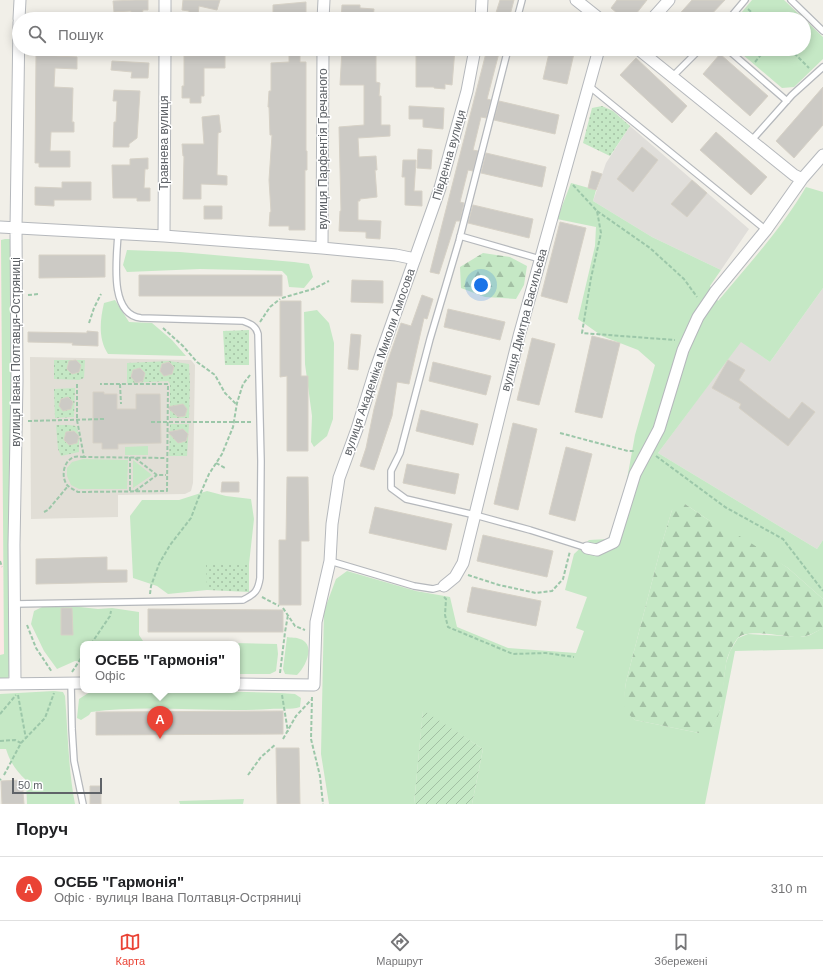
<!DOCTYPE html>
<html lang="uk">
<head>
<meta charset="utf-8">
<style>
  body { margin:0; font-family:Arial,sans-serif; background:#f2f2f2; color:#202124 }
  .scale { position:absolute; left:12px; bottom:10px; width:90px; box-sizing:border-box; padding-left:4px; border:2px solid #5f6368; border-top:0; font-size:11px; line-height:14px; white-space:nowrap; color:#5f6368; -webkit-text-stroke:3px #fff; paint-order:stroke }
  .you { position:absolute; left:481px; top:285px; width:14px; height:14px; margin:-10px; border:3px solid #fff; border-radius:50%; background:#1a73e8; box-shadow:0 0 0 6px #1a73e833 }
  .badge { display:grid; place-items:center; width:26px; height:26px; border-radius:50%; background:#ea4335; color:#fff; font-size:13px; font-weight:700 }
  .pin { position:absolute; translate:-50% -33px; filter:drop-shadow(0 1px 2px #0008) }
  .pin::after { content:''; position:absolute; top:21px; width:14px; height:12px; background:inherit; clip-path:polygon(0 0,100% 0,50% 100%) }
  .popup { position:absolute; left:80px; top:641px; width:160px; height:52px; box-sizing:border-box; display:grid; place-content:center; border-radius:8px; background:#fff; filter:drop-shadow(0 1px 3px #0005); font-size:13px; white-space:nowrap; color:#757577 }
  .popup b { font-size:15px; color:#202124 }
  .popup::after { content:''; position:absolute; left:50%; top:100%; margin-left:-8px; border:8px solid transparent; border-top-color:#fff }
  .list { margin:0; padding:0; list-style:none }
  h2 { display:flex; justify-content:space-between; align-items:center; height:52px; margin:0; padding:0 16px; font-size:17px }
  h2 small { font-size:13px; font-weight:400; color:#757577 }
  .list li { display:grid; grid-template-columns:26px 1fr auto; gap:12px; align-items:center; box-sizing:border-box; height:64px; padding:0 16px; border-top:1px solid #e0e0e0 }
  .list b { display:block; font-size:15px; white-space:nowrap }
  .list p { margin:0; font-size:13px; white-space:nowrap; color:#757577 }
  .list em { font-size:13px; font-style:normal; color:#757577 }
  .icon { flex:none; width:22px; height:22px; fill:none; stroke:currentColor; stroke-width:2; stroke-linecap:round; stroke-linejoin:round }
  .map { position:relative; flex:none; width:823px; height:804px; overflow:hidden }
  .search { position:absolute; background:#fff; box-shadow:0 2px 10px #0003; left:12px; right:12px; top:12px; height:44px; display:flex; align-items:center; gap:10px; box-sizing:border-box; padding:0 14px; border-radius:22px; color:#757577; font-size:15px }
  .sheet { height:116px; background:#fff }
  nav { display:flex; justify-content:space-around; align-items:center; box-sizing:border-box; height:56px; border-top:1px solid #e0e0e0; background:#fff; font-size:11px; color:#757577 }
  nav a { display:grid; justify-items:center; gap:2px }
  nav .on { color:#ea4335 }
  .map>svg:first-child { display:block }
</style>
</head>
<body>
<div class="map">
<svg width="823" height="804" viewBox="0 0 823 804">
  <defs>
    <pattern id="forest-firs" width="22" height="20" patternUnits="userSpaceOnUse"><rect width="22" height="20" fill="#c5e8c5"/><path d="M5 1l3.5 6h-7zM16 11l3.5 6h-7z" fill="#a3c0a4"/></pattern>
    <pattern id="park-dots" width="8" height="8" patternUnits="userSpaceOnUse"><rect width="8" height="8" fill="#c5e8c5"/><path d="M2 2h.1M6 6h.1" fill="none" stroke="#a3c0a4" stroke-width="1.8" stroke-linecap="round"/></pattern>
    <pattern id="garden-furrows" width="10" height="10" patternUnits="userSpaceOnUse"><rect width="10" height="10" fill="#c5e8c5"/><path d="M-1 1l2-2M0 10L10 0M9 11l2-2" fill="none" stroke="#a3c0a4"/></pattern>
  </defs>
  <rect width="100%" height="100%" fill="#f1efe8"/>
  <!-- industrial -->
  <path fill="#e0deda" d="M 630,126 L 749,229 L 721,270 L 652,237 L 593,201 L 606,163 Z
    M 823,288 L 823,540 L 817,549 L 658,453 L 741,341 L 770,362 Z"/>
  <!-- education -->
  <path fill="#e1ded6" d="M 30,357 L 191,360 L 195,365 L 193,483 L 191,491 L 185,494 L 118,495 L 118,517 L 31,519 Z"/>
  <!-- medical -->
  <path fill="#fce8e6" d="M 0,240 L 1,240 L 4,655 L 0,655 Z"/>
  <!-- grass -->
  <path fill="#c5e8c5" d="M 752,0 L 784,0 L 804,19 L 736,19 Z
    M 804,19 L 823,37 L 823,59 L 794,87 L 782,88 L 736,49 L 804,49 Z
    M 571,183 L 596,190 L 593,201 L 652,237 L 721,270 L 710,286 L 718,301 C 749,264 782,228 806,187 L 823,192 L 823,288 L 770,362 L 741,342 L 658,453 L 817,549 L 823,540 L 823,599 L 788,568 L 707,519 L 685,504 L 672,510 L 662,543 L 626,682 C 624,696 623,711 635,720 L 699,733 L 713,726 L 717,718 L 720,709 L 726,663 L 730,651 L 738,638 L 748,634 L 802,637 L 810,635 L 823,628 L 823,649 L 735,651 L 705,804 L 472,804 L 483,749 L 423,711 L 414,804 L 329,804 L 321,754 L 324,611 L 336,579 L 347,571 L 416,591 L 450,597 L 457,627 L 508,648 L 576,653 L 584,631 L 576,628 L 587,597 L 565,590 L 574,554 L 589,540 L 608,539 L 622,507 L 635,435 L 655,365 L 638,350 L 602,336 L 578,319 L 595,246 L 596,227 L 557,219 Z
    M 5,239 L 11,239 L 11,673 L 7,679 L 0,680 L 0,655 L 4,654 L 1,240 Z
    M 127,250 L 180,252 L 294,262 L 309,264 L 313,277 L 304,288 L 289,287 L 287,276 L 282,271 L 200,269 L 127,272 L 123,265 Z
    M 115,300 L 129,322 L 152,323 L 172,340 L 186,356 L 108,354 C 98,339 100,320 104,303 Z
    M 317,310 L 329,323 L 334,343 L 333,419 L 327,436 L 314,447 L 311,442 L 312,416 L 305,364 L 304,312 Z
    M 148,446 L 148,455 L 125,455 L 125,447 Z
    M 83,459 L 128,460 L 127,489 L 79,489 L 71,485 L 67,476 L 67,468 L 72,462 Z
    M 133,460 L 152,475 L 133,488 Z
    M 207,491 L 226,496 L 251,499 L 254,519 L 249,564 L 207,564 L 207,590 L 168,594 L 157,586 L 133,578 L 130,516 L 142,500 L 179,500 Z
    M 44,606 L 71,606 L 98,609 L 112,608 L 139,612 L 139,635 L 143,641 L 277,644 L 278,654 L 276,671 L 270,674 L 237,674 L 237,644 L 83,644 L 83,665 L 78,661 L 75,661 L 57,669 L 44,651 L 31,624 L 34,611 Z
    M 287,637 C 291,638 296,637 300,639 C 316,644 306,667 297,675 L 285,674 L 283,669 Z
    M 171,690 L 281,693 L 295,694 L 301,698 L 300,707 C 291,710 280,708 270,709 C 210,713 150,704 91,712 L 89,715 L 81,720 L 77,718 L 79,699 L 90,692 Z
    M 54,691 L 63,692 L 65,696 C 68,732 68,768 75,804 L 27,804 L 26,780 C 16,771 10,762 6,749 L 0,749 L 0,694 Z
    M 244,799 L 243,804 L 180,804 L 179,801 Z"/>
  <!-- forest -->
  <path fill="url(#forest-firs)" d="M 483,253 L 510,257 L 527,266 L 524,285 L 516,299 L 485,297 L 461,288 L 460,267 Z
    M 680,502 L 685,504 L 707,519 L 745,539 L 788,568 L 823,599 L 823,628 C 816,632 809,636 800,637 C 786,638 746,627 737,639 C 732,646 727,656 726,664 C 723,681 724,721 708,731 C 706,733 702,733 699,733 L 635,720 C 620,709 624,698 626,682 L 662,543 L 672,510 L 675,504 Z"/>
  <!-- park -->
  <path fill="url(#park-dots)" d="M 602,106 L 613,111 L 630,126 L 610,156 L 583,143 L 592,108 Z
    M 249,330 L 249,365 L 225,365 L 223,331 Z
    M 54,360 L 85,360 L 84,378 L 79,380 L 54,379 Z
    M 169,361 L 189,364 L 190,384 L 189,418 L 170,418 L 170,384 L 168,381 L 127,383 L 127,363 Z
    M 75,388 L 74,417 L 55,418 L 54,389 Z
    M 170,424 L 189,424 L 187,456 L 169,456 Z
    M 56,425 L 69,425 L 76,426 L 79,436 L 79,452 L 61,456 L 58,449 Z
    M 206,564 L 249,564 L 249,592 L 207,590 Z"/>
  <!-- garden -->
  <path fill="url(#garden-furrows)" d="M 423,710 L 483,749 L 472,804 L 414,804 Z"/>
  <!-- building -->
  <path fill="#cccac5" stroke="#d6d1c6" d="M 135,0 L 148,0 L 148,10 L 143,10 L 142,15 L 131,15 L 131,11 L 114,12 L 113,1 Z
    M 183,0 L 220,0 L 217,10 L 199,6 L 198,15 L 189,14 L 189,11 L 182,10 Z
    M 500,0 L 514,0 L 509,19 L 494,19 Z
    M 617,0 L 647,0 L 632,19 L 624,19 L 611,8 Z
    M 692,0 L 725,0 L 707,19 L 675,19 Z
    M 306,2 L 306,19 L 273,19 L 273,5 Z
    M 342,5 L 360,5 L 360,8 L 374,9 L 373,19 L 341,19 Z
    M 289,49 L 300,49 L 300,62 L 306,62 L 306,151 L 307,151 L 307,170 L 305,170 L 305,230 L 289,230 L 289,226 L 269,226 L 270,212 L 271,212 L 269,180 L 272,135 L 270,135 L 269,107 L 268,107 L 269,91 L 271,91 L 271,63 L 289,62 Z
    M 342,49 L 376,49 L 376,82 L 380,83 L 379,96 L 381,96 L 381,125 L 390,125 L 390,136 L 358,138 L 359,157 L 376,156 L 377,170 L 375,170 L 377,197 L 360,199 L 360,201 L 358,201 L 358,220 L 381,221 L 380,239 L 366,238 L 366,232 L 339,231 L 340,211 L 341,211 L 339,127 L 364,125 L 364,85 L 340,85 Z
    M 416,49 L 455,49 L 452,85 L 445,84 L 445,89 L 434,88 L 434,87 L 416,87 Z
    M 487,49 L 500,49 L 487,99 L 491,100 L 486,118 L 481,117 L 473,150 L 478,151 L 473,171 L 468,170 L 460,202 L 464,203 L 460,221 L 456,221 L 439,274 L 430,272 Z
    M 550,49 L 575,49 L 567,84 L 543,79 Z
    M 720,54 L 768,96 L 750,116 L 703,74 Z
    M 36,55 L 77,57 L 77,69 L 55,68 L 54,87 L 73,88 L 72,122 L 74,122 L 74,132 L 51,132 L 50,151 L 70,151 L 70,167 L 39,167 L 39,163 L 35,163 Z
    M 225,55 L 225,68 L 204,68 L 204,96 L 201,96 L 201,103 L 190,103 L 190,98 L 182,98 L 182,86 L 184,86 L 184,56 Z
    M 636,58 L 687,106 L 672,123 L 620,75 Z
    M 112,61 L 149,63 L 148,78 L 131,78 L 132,72 L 111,70 Z
    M 823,87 L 823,125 L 794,158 L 776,141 Z
    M 114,90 L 140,91 L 137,138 L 129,144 L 129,147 L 113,147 L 114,122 L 116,122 L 117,101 L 113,101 Z
    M 499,101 L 559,115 L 555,134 L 494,120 Z
    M 409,106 L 444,108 L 443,129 L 423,127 L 423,119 L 409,119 Z
    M 219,115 L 221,132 L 218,133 L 217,175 L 227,176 L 227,185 L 201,184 L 201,199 L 183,199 L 184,156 L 183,156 L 182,144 L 204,144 L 202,117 Z
    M 716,132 L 767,177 L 751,195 L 700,150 Z
    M 642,147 L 658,160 L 633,192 L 617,179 Z
    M 418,149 L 432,150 L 431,169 L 417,168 Z
    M 486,153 L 546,167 L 542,187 L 481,173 Z
    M 148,158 L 148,169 L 145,169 L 144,188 L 150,188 L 150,201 L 137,201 L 137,198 L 113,198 L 112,165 L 130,165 L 130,159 Z
    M 403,160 L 416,160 L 414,191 L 422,191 L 422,206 L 405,205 L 405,177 L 402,177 Z
    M 592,171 L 602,174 L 596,190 L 588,188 Z
    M 692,180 L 707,193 L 687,217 L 671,204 Z
    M 62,182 L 91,182 L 91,200 L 54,200 L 54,206 L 35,205 L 35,187 L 62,188 Z
    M 473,205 L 533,219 L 529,238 L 468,223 Z
    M 204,206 L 222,206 L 222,219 L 204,219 Z
    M 560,222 L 586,228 L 567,303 L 541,296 Z
    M 39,255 L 105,255 L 105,277 L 39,278 Z
    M 139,275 L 282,275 L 282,296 L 139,296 Z
    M 352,280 L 383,281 L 383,303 L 351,302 Z
    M 422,295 L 433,299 L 427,319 L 424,318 L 409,384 L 397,382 L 392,416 L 374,470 L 360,466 L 366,448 L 374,409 L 387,363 L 401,323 L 411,326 Z
    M 280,301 L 301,301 L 301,376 L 308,376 L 308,451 L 287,451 L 287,376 L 280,377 Z
    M 448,309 L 505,322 L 500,340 L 444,327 Z
    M 87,331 L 98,332 L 98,346 L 72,345 L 73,343 L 28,342 L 28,332 L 87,333 Z
    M 351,334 L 361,335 L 358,370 L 348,369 Z
    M 592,336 L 620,343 L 602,418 L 575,412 Z
    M 532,338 L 555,344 L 539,405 L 517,400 Z
    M 76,360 L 81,365 L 79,372 L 72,374 L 67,369 L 69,361 Z
    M 728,360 L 745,370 L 739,380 L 789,419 L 802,402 L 815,412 L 788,446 L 739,408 L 741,404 L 712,388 Z
    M 169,362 L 174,367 L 172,374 L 164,376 L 160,371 L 162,364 Z
    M 433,362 L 491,376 L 486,395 L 429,381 Z
    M 140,368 L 145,373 L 143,381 L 136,383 L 131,377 L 133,370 Z
    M 93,392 L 104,392 L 104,394 L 117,394 L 117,409 L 136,409 L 136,394 L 160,394 L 161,443 L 118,444 L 118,449 L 102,449 L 102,443 L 93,443 Z
    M 68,397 L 73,402 L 71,409 L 63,411 L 59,406 L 61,399 Z
    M 183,404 L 187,409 L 185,416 L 178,417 L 167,407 Z
    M 421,410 L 478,424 L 473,445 L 416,431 Z
    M 513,423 L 537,429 L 518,510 L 494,504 Z
    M 183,429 L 188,434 L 186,441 L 178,443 L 168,432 Z
    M 74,431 L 79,436 L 77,443 L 69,445 L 64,440 L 66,432 Z
    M 566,447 L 592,454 L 575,521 L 549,514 Z
    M 407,464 L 459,474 L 455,494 L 403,483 Z
    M 287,477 L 308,477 L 309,541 L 301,541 L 301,605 L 279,605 L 279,540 L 286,540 Z
    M 222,482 L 239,482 L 239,492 L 221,492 Z
    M 375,507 L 452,524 L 446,550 L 369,533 Z
    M 483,535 L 553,551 L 547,577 L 477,561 Z
    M 107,557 L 107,570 L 127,570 L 127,582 L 36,584 L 36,559 Z
    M 472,587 L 541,601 L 536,626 L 467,612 Z
    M 61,608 L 72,608 L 73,635 L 61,635 Z
    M 148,609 L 283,610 L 283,632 L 148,632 Z
    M 283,711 L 283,734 L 96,735 L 96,712 Z
    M 276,748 L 299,748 L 300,804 L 277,804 Z
    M 22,780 L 24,804 L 2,804 L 1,781 Z
    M 90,786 L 101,786 L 101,804 L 90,804 Z"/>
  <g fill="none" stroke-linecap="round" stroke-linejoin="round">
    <defs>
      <path id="service" d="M 791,0 L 823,31
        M 517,19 L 522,0
        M 729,19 L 745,0
        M 508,49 L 459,241 L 430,339 L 400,453 L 391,471 L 391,488 L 406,499 L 475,515 L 530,530 L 587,548
        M 727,49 L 787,101
        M 672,77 L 700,49
        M 589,86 L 766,230
        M 751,141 L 792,95 L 823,67
        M 460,236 L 540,259
        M 330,561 L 414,586 L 433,589 L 444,586
        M 14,604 L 243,600 C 255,594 258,591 260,578 L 261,461 L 258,334 C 256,326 251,324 243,321 L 141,318 C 108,314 117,257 118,233
        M 71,683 L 72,729 L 74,761 L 83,804"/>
      <path id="minor" d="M 576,0 L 600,19
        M 19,19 L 20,0
        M 165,19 L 165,0
        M 323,19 L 324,0
        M 481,19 L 482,0
        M 652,19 L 669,0
        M 638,49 L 794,175 L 802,179
        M 0,227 L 164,236 L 322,248 L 396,255 L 415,259
        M 164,236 L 165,49
        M 322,248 L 323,49
        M 587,548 L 597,550 L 614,542 L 635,474 L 659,429 L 683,350 L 698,317 L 715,292 L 766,230 L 802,179 L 823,155
        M 444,586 L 455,577 L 463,563 L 519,336 L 599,49
        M 15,683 L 14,545 L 17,381 L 16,228 L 19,22
        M 0,684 L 83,683
        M 237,684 L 314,685 L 316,622 L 330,561 L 332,524 L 339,478 L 357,429 L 375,371 L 440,188 L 467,91 L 475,49"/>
    </defs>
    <!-- service casing -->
    <use href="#service" stroke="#b5b8bc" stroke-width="8"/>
    <!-- minor casing -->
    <use href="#minor" stroke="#b5b8bc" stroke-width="13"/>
    <!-- path -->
    <path stroke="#9cc7a9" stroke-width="2" stroke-dasharray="4 2" stroke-linecap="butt" d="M 748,9 L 759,19
      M 790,49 L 809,68
      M 755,62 L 766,49
      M 573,185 L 597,211 L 601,233 L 591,278 L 582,333 L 675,340
      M 597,211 L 650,248 L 684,279 L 697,297
      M 28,295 L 39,294
      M 282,298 L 313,289 L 329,281
      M 260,322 L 270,307 L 280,299
      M 89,323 L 94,308 L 101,294
      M 163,328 L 183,346 L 197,362 L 215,375 L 225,393 L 237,405
      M 77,384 L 77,420 L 84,457 L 166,458
      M 120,384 L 121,404
      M 28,421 L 104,419
      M 151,422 L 253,422
      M 560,433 L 628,451 L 634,451
      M 656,456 L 725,507 L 783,539 L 823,591
      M 84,457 C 81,457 77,456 74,457 C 63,461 61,477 67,485 C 70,488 74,490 78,492 L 167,491 L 168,384 L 100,384
      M 130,457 L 130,492
      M 135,458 L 157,475 L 166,475
      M 216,463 L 225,468
      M 135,491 L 157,475
      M 44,512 L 48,510 L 68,486
      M 0,561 L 2,567
      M 468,575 L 499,585 L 536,593 L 552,591 L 563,579 L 570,551
      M 150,594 L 151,586 L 159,564 L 170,545 L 191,518 L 198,499 L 209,474 L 222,454 L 233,427 L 237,403 L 243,384 L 250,375
      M 262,597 L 279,606
      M 444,597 L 446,599 L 445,615 L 448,627 L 513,654 L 546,653 L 574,657
      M 283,608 L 295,626 L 305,630
      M 27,625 L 36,648 L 52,672
      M 91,644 L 110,616 L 111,611
      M 72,672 L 83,655
      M 280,673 L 285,632 L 288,615
      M 18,695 L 26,739
      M 282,695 L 288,732
      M 312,697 L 311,739 L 320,776 L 323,804
      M 0,714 L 16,695
      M 283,739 L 296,716 L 311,700
      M 0,741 L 15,740 L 21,743
      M 4,775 L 21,743 L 45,718 L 54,693
      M 248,775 L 261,757 L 276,744
      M 0,780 L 1,779"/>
    <!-- service -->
    <use href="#service" stroke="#fff" stroke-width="5.5"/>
    <!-- minor -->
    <use href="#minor" stroke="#fff" stroke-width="11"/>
  </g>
  <g text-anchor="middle" stroke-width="3" stroke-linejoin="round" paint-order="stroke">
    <!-- street labels -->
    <g font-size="12" fill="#5f6368" stroke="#fff">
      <text transform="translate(164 143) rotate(-90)" y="4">Травнева вулиця</text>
      <text transform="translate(323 149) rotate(-90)" y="4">вулиця Парфентія Гречаного</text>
      <text transform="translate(449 155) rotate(-74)" y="4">Південна вулиця</text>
      <text transform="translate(524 320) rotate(-75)" y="4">вулиця Дмитра Васильєва</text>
      <text transform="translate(16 352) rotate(-90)" y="4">вулиця Івана Полтавця-Остряниці</text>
      <text transform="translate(379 362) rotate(-71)" y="4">вулиця Академіка Миколи Амосова</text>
    </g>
  </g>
</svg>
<div class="scale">50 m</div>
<div class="you"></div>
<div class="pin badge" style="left:160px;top:739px">A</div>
<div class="popup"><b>ОСББ &quot;Гармонія&quot;</b>Офіс</div>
<div class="search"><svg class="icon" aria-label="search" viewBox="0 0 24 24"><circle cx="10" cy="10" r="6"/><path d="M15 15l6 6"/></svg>Пошук</div>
</div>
<section class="sheet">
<h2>Поруч<small></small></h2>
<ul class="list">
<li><span class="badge">A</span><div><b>ОСББ &quot;Гармонія&quot;</b><p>Офіс · вулиця Івана Полтавця-Остряниці</p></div><em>310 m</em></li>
</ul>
</section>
<nav>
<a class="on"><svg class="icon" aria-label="map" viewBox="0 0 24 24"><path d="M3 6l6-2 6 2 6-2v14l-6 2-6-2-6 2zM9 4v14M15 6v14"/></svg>Карта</a>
<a><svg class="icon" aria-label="directions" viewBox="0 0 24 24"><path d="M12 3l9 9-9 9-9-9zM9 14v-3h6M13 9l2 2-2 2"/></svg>Маршрут</a>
<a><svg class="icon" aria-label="saved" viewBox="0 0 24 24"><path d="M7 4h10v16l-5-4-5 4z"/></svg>Збережені</a>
</nav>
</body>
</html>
